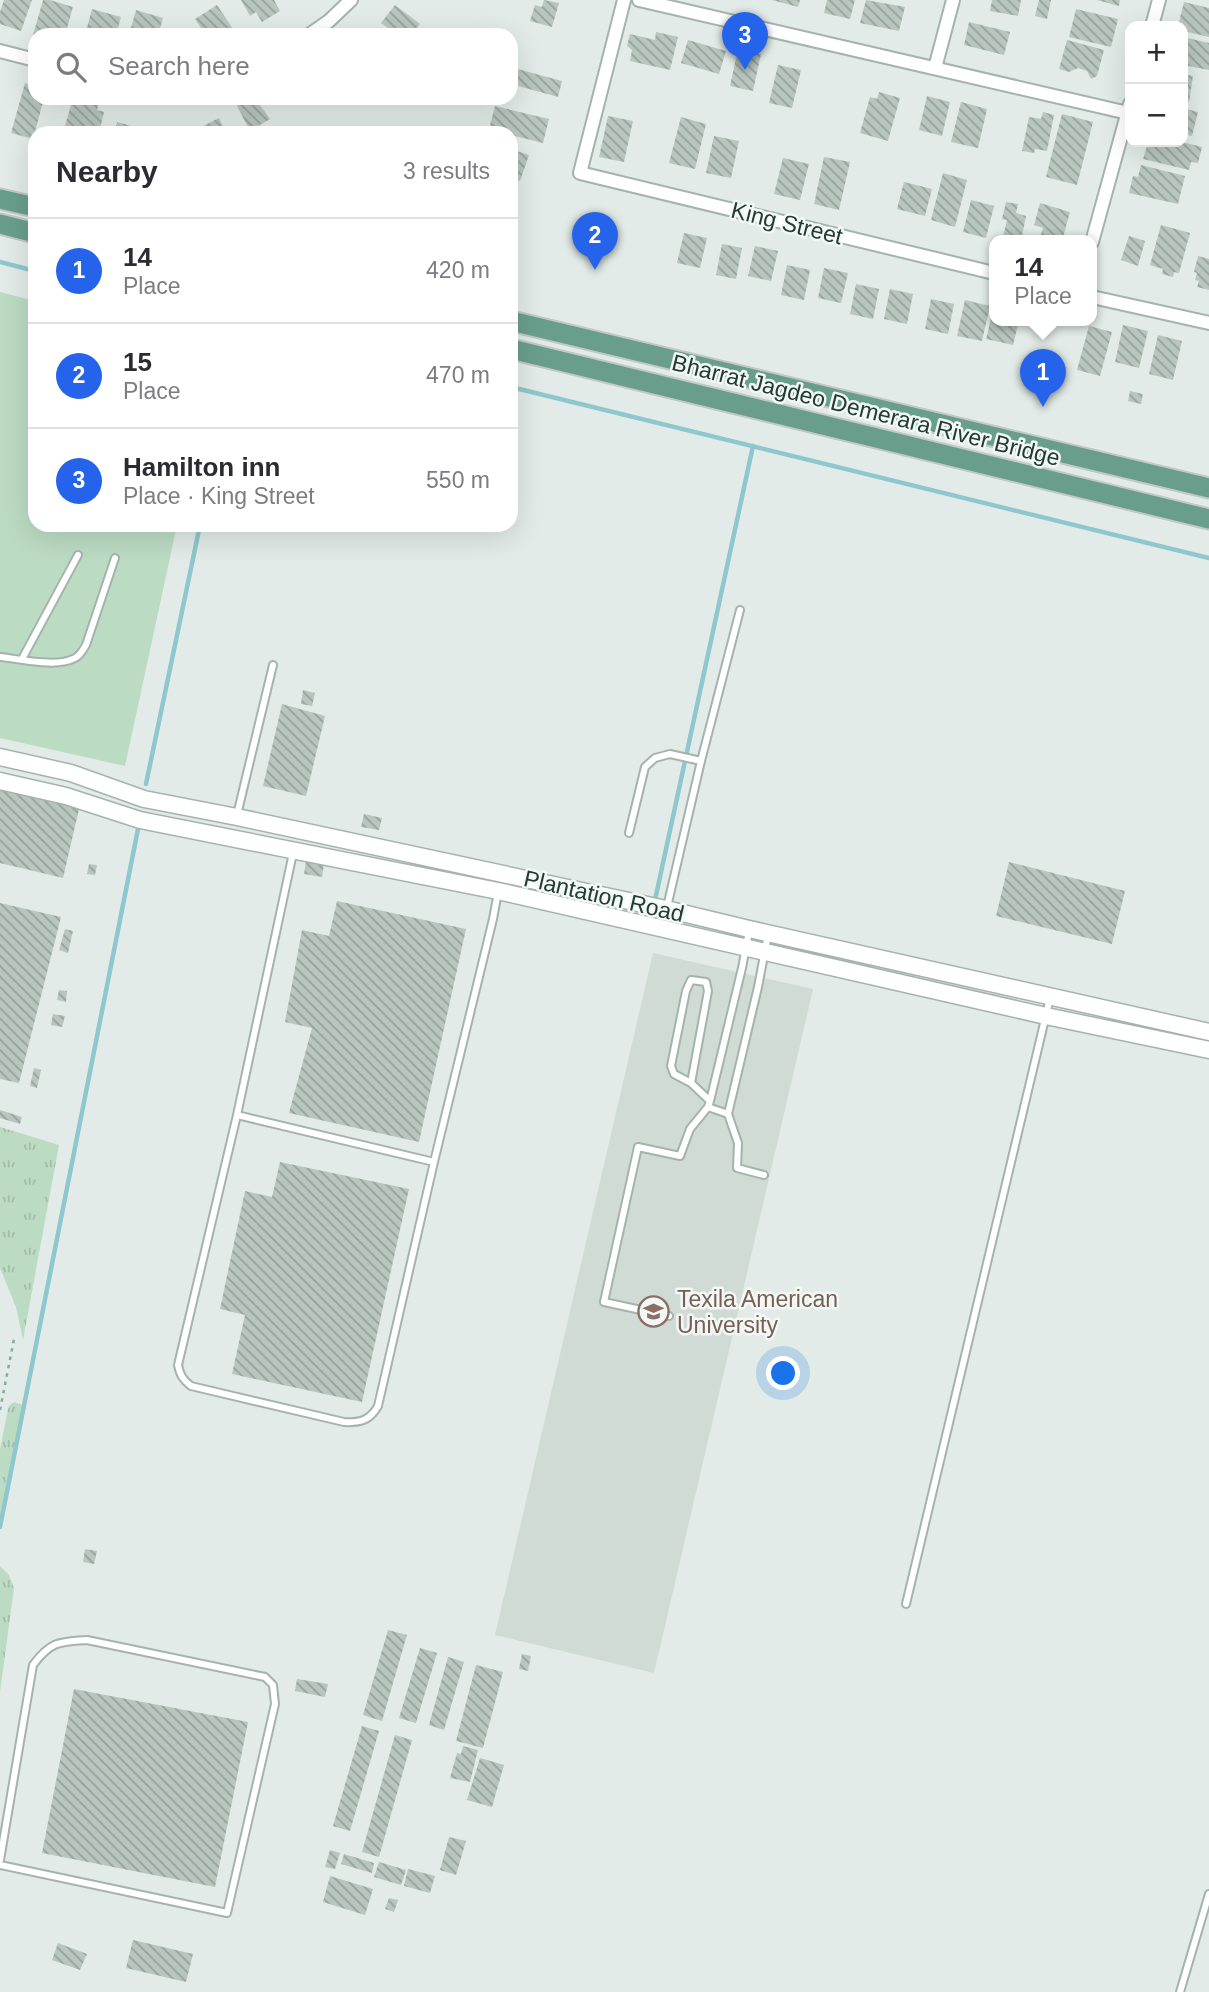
<!DOCTYPE html>
<html lang="en">
<head>
<meta charset="utf-8">
<style>
  body { margin:0; font-family:Arial,sans-serif; background:#f7f7f7; color:#2b2b33 }
  .controls { position:absolute; right:21px; top:21px; display:grid; overflow:hidden; border-radius:14px; box-shadow:0 7px 28px #0002 }
  .controls button { width:63px; height:63px; display:grid; place-items:center; padding:0; border:0; border-bottom:2px solid #e1e1e2; background:#fff; color:#2b2b33; font:35px sans-serif }
  .you { position:absolute; left:784px; top:1374px; width:24px; height:24px; margin:-18px; border:5px solid #fff; border-radius:50%; background:#1a73e8; box-shadow:0 0 0 10px #1a73e833 }
  .badge { display:grid; place-items:center; width:46px; height:46px; border-radius:50%; background:#2563eb; color:#fff; font-size:23px; font-weight:700 }
  .pin { position:absolute; translate:-50% -58px; filter:drop-shadow(0 2px 4px #0008) }
  .pin::after { content:''; position:absolute; top:37px; width:24px; height:21px; background:inherit; clip-path:polygon(0 0,100% 0,50% 100%) }
  .popup { position:absolute; left:989px; top:235px; width:108px; height:91px; box-sizing:border-box; display:grid; place-content:center; border-radius:14px; background:#fff; filter:drop-shadow(0 2px 5px #0005); font-size:23px; white-space:nowrap; color:#7c7c81 }
  .popup b { font-size:26px; color:#2b2b33 }
  .popup::after { content:''; position:absolute; left:50%; top:100%; margin-left:-14px; border:14px solid transparent; border-top-color:#fff }
  .list { margin:0; padding:0; list-style:none }
  h2 { display:flex; justify-content:space-between; align-items:center; height:91px; margin:0; padding:0 28px; font-size:30px }
  h2 small { font-size:23px; font-weight:400; color:#7c7c81 }
  .list li { display:grid; grid-template-columns:46px 1fr auto; gap:21px; align-items:center; box-sizing:border-box; height:105px; padding:0 28px; border-top:2px solid #e1e1e2 }
  .list b { display:block; font-size:26px; white-space:nowrap }
  .list p { margin:0; font-size:23px; white-space:nowrap; color:#7c7c81 }
  .list em { font-size:23px; font-style:normal; color:#7c7c81 }
  .icon { flex:none; width:38px; height:38px; fill:none; stroke:currentColor; stroke-width:2; stroke-linecap:round; stroke-linejoin:round }
  .map { position:relative; flex:none; width:1209px; height:1992px; overflow:hidden }
  .search { position:absolute; background:#fff; box-shadow:0 7px 28px #0002; left:28px; top:28px; width:490px; height:77px; display:flex; align-items:center; gap:18px; box-sizing:border-box; padding:0 24px; border-radius:21px; color:#7c7c81; font-size:26px }
  .panel { position:absolute; background:#fff; box-shadow:0 7px 28px #0002; left:28px; top:126px; width:490px; height:406px; border-radius:21px }
  .map>svg:first-child { display:block }
</style>
</head>
<body>
<div class="map">
<svg width="1209" height="1992" viewBox="0 0 1209 1992">
  <defs>
    <pattern id="grass-tufts" width="24" height="20" patternUnits="userSpaceOnUse" patternTransform="scale(1.75)"><rect width="24" height="20" fill="#bcdbc3"/><path d="M3 7l-1-3M5 7V3M7 7l1-3M15 17l-1-3M17 17v-4M19 17l1-3" fill="none" stroke="#a1bda8"/></pattern>
    <pattern id="building-back-hatch" width="6" height="6" patternUnits="userSpaceOnUse" patternTransform="scale(1.75)"><rect width="6" height="6" fill="#b8c6bf"/><path d="M-1 5l2 2M0 0l6 6M5-1l2 2" fill="none" stroke="#95a29c"/></pattern>
  </defs>
  <rect width="100%" height="100%" fill="#e2ebe7"/>
  <!-- built -->
  <path fill="#d0dbd5" d="M 653,953 L 813,989 L 654,1673 L 495,1635 Z"/>
  <!-- grass -->
  <path fill="url(#grass-tufts)" d="M 0,1127 L 59,1145 L 23,1340 L 16,1307 L 0,1268 Z
    M 14,1402 L 23,1405 L 24,1411 L 0,1525 L 0,1450 L 8,1409 L 10,1405 Z
    M 0,1566 L 9,1575 L 14,1588 L 0,1692 Z"/>
  <!-- garden -->
  <path fill="#bcdbc3" d="M 0,292 L 35,301 L 35,525 L 177,525 L 125,766 L 0,738 Z"/>
  <g fill="none" stroke-linecap="round" stroke-linejoin="round">
    <!-- stream -->
    <path stroke="#8ec7cd" stroke-width="4.5" d="M 0,262 L 35,271
      M 511,387 L 1209,558
      M 146,784 L 200,525
      M 655,900 L 753,446
      M 0,1527 L 138,829"/>
  </g>
  <!-- building -->
  <path fill="url(#building-back-hatch)" d="M 4,0 L 32,0 L 21,31 L 0,24 L 0,12 Z
    M 43,0 L 50,0 L 73,7 L 65,35 L 33,35 Z
    M 241,0 L 274,0 L 280,11 L 262,22 L 256,12 L 250,16 Z
    M 544,0 L 559,3 L 552,27 L 530,21 L 535,5 L 542,7 Z
    M 772,0 L 800,0 L 798,7 Z
    M 827,0 L 855,0 L 850,19 L 824,13 Z
    M 866,0 L 905,7 L 899,31 L 860,23 Z
    M 992,0 L 1021,0 L 1018,16 L 990,11 Z
    M 1039,0 L 1051,0 L 1047,19 L 1035,16 Z
    M 1097,0 L 1120,0 L 1119,6 Z
    M 1184,2 L 1209,8 L 1209,37 L 1183,31 L 1183,26 L 1178,26 Z
    M 217,5 L 237,35 L 206,35 L 195,19 Z
    M 395,5 L 420,24 L 411,35 L 383,35 L 388,28 L 381,23 Z
    M 92,9 L 121,17 L 116,35 L 85,35 Z
    M 1076,9 L 1118,19 L 1111,47 L 1069,37 Z
    M 136,10 L 163,18 L 158,35 L 129,35 Z
    M 969,22 L 1010,32 L 1004,55 L 964,45 Z
    M 656,32 L 678,37 L 670,70 L 630,61 L 632,50 L 627,46 L 630,34 L 655,40 Z
    M 1183,37 L 1209,43 L 1209,70 L 1183,65 Z
    M 688,40 L 726,51 L 719,74 L 681,63 Z
    M 1067,40 L 1104,50 L 1097,76 L 1091,79 L 1087,71 L 1078,68 L 1069,72 L 1059,69 Z
    M 738,49 L 761,54 L 753,91 L 730,86 Z
    M 778,65 L 801,70 L 792,108 L 769,103 Z
    M 514,68 L 562,81 L 558,97 L 511,84 Z
    M 1183,74 L 1193,76 L 1189,102 L 1183,101 Z
    M 25,83 L 35,86 L 35,98 L 44,98 L 33,139 L 11,133 Z
    M 879,92 L 900,98 L 888,141 L 860,133 L 870,97 L 877,99 Z
    M 927,96 L 950,102 L 942,136 L 919,130 Z
    M 73,98 L 99,103 L 97,110 L 104,112 L 99,133 L 63,133 Z
    M 250,98 L 255,98 L 270,119 L 250,131 L 237,106 Z
    M 961,102 L 987,109 L 978,148 L 951,142 Z
    M 495,106 L 549,119 L 543,143 L 511,135 L 511,133 L 489,129 Z
    M 1183,108 L 1198,112 L 1192,136 L 1183,134 Z
    M 1043,112 L 1054,115 L 1047,151 L 1035,149 L 1034,153 L 1022,151 L 1029,117 L 1041,119 Z
    M 1062,114 L 1093,122 L 1077,185 L 1046,177 Z
    M 608,116 L 633,121 L 624,162 L 599,157 Z
    M 681,117 L 706,124 L 695,169 L 669,163 Z
    M 219,118 L 226,133 L 205,133 L 201,127 Z
    M 117,122 L 142,129 L 140,133 L 114,133 Z
    M 714,136 L 739,141 L 731,178 L 706,173 Z
    M 1154,142 L 1182,142 L 1202,147 L 1198,163 L 1191,162 L 1189,170 L 1143,159 L 1148,143 L 1154,145 Z
    M 511,149 L 529,155 L 520,181 L 511,178 Z
    M 824,157 L 850,162 L 839,210 L 814,204 Z
    M 783,158 L 809,164 L 800,200 L 774,194 Z
    M 1141,165 L 1185,176 L 1178,204 L 1129,193 L 1133,176 L 1138,177 Z
    M 943,173 L 967,180 L 955,227 L 931,220 Z
    M 904,182 L 932,189 L 925,216 L 897,209 Z
    M 971,200 L 994,206 L 986,238 L 963,232 Z
    M 1006,202 L 1018,204 L 1016,213 L 1026,216 L 1021,241 L 1002,241 L 1007,220 L 1002,219 Z
    M 1040,203 L 1070,212 L 1062,241 L 1039,241 L 1043,228 L 1034,225 Z
    M 1161,225 L 1190,233 L 1179,273 L 1174,272 L 1173,277 L 1162,274 L 1163,269 L 1150,265 Z
    M 684,233 L 707,238 L 700,268 L 677,263 Z
    M 1129,236 L 1145,241 L 1138,266 L 1121,260 Z
    M 722,244 L 742,248 L 736,279 L 716,275 Z
    M 755,246 L 778,251 L 771,281 L 748,276 Z
    M 1198,256 L 1209,259 L 1209,290 L 1197,287 L 1199,281 L 1195,280 L 1197,273 L 1194,272 Z
    M 787,265 L 810,270 L 804,300 L 781,295 Z
    M 824,268 L 848,273 L 841,303 L 818,298 Z
    M 856,284 L 879,289 L 873,319 L 850,314 Z
    M 890,289 L 913,294 L 907,324 L 884,319 Z
    M 931,299 L 954,304 L 948,334 L 925,329 Z
    M 965,300 L 990,306 L 982,341 L 957,336 Z
    M 993,310 L 994,321 L 1019,321 L 1013,345 L 986,339 Z
    M 1123,325 L 1148,331 L 1139,368 L 1115,362 Z
    M 1089,326 L 1112,332 L 1100,376 L 1077,370 Z
    M 1158,335 L 1182,341 L 1173,380 L 1149,374 Z
    M 1130,391 L 1143,394 L 1141,404 L 1128,401 Z
    M 303,690 L 315,693 L 312,706 L 301,704 Z
    M 282,704 L 325,716 L 306,796 L 263,786 Z
    M 0,787 L 80,805 L 63,878 L 0,863 Z
    M 364,814 L 382,818 L 379,830 L 361,827 Z
    M 306,861 L 324,864 L 322,877 L 304,874 Z
    M 1009,862 L 1125,891 L 1112,944 L 996,916 Z
    M 89,864 L 97,865 L 95,875 L 87,874 Z
    M 337,901 L 466,929 L 419,1142 L 289,1113 L 312,1028 L 285,1022 L 302,930 L 329,936 Z
    M 0,903 L 61,917 L 19,1083 L 0,1079 Z
    M 65,929 L 73,931 L 68,953 L 59,950 Z
    M 59,990 L 67,991 L 66,1002 L 57,1000 Z
    M 53,1014 L 65,1016 L 62,1027 L 51,1025 Z
    M 34,1068 L 41,1070 L 37,1088 L 30,1086 Z
    M 0,1110 L 22,1117 L 20,1124 L 0,1118 Z
    M 280,1162 L 409,1189 L 362,1402 L 232,1374 L 245,1315 L 220,1309 L 245,1191 L 272,1197 Z
    M 85,1549 L 97,1551 L 94,1564 L 83,1562 Z
    M 388,1630 L 407,1635 L 382,1721 L 363,1715 Z
    M 420,1648 L 437,1653 L 416,1723 L 399,1718 Z
    M 522,1654 L 531,1656 L 528,1671 L 519,1669 Z
    M 448,1657 L 464,1662 L 444,1730 L 429,1725 Z
    M 476,1665 L 503,1672 L 483,1748 L 456,1741 Z
    M 297,1679 L 328,1684 L 325,1697 L 295,1691 Z
    M 74,1689 L 248,1722 L 215,1887 L 42,1853 Z
    M 362,1726 L 379,1731 L 350,1831 L 333,1826 Z
    M 395,1735 L 412,1740 L 379,1857 L 362,1852 Z
    M 463,1746 L 478,1750 L 470,1782 L 450,1778 L 457,1753 L 461,1754 Z
    M 480,1758 L 504,1765 L 492,1807 L 467,1800 Z
    M 449,1837 L 466,1841 L 456,1875 L 440,1870 Z
    M 330,1850 L 340,1853 L 335,1869 L 325,1867 Z
    M 344,1854 L 374,1863 L 372,1873 L 341,1864 Z
    M 379,1862 L 406,1870 L 401,1885 L 374,1877 Z
    M 408,1869 L 435,1876 L 430,1893 L 404,1886 Z
    M 330,1876 L 373,1889 L 365,1915 L 323,1902 Z
    M 389,1898 L 398,1900 L 394,1912 L 385,1909 Z
    M 133,1940 L 193,1954 L 186,1982 L 126,1968 Z
    M 58,1943 L 87,1954 L 80,1970 L 52,1960 Z"/>
  <g fill="none" stroke-linecap="round" stroke-linejoin="round">
    <defs>
      <path id="service" d="M 0,657 C 21,659 57,668 75,658 C 80,656 83,650 86,645 L 115,558
        M 22,659 L 78,555
        M 237,815 L 273,665
        M 629,833 L 645,767 L 655,758 L 670,754 L 701,761
        M 293,853 L 237,1115 L 178,1365 C 180,1375 183,1380 191,1386 L 344,1422 C 361,1423 370,1420 378,1406 L 434,1162 L 493,919 L 498,892
        M 667,907 L 701,761 L 740,610
        M 691,1083 L 708,991 L 706,982 L 691,980 L 686,991 L 671,1066 L 674,1074 L 691,1083 L 710,1101
        M 708,1107 L 728,1114
        M 237,1115 L 434,1162
        M 764,1175 L 737,1168 L 738,1143 L 728,1114 L 758,987 L 768,934
        M 669,1316 L 604,1302 L 638,1147 L 680,1156 L 690,1129 L 708,1107 L 710,1101 L 742,968 L 749,931
        M 906,1604 L 1050,998
        M 0,1860 L 33,1665 C 51,1641 59,1642 87,1640 L 265,1677 L 273,1685 L 275,1704 L 227,1913 L 0,1865
        M 1180,1992 L 1209,1894"/>
      <path id="minor" d="M 624,0 L 580,173 L 994,273
        M 639,0 L 1128,113
        M 1152,26 L 1159,0
        M 309,35 L 329,21 L 351,0
        M 0,51 L 35,60
        M 935,68 L 953,0
        M 1092,242 L 1130,104
        M 1092,297 L 1209,323"/>
      <path id="tertiary" d="M 0,757 L 71,773 L 144,799 L 237,817 L 666,909 L 749,929 L 1209,1032
        M 0,781 L 66,796 L 140,820 L 498,891 L 1046,1016 L 1209,1050"/>
      <path id="primary" d="M 0,199 L 35,207
        M 0,224 L 35,233
        M 511,321 L 1209,488
        M 511,349 L 1209,519"/>
    </defs>
    <!-- service casing -->
    <use href="#service" stroke="#a5b3ad" stroke-width="10"/>
    <!-- minor casing -->
    <use href="#minor" stroke="#a5b3ad" stroke-width="16"/>
    <!-- tertiary casing -->
    <use href="#tertiary" stroke="#a5b3ad" stroke-width="19"/>
    <!-- primary casing -->
    <use href="#primary" stroke="#c1c8c6" stroke-width="23"/>
    <!-- path -->
    <path stroke="#85ad9d" stroke-width="2.5" stroke-dasharray="3.5 5" stroke-linecap="butt" d="M 0,1410 L 14,1339"/>
    <!-- service -->
    <use href="#service" stroke="#fff" stroke-width="6"/>
    <!-- minor -->
    <use href="#minor" stroke="#fff" stroke-width="12"/>
    <!-- tertiary -->
    <use href="#tertiary" stroke="#fff" stroke-width="16"/>
    <!-- primary -->
    <use href="#primary" stroke="#699e8d" stroke-width="19"/>
  </g>
  <!-- icons -->
  <defs>
    <symbol id="university-ring" viewBox="-11 -11 22 22"><circle r="9.5" fill="#f2f8f5" stroke="#8d6e63" stroke-width="1.5"/><path d="M0-5L7-2L0 1L-7-2ZM-4 1L0 2.5L4 1V4Q0 6-4 4Z" fill="#8d6e63"/></symbol>
  </defs>
  <g fill-rule="evenodd">
    <use href="#university-ring" x="636" y="1294" width="35" height="35"/>
  </g>
  <g text-anchor="middle" stroke-width="5" stroke-linejoin="round" paint-order="stroke">
    <!-- street labels -->
    <g font-size="23" fill="#233b33" stroke="#f2f8f5">
      <text transform="translate(787 223) rotate(14)" y="8">King Street</text>
      <text transform="translate(866 410) rotate(14)" y="8">Bharrat Jagdeo Demerara River Bridge</text>
      <text transform="translate(604 896) rotate(13)" y="8">Plantation Road</text>
    </g>
    <!-- education labels -->
    <g font-size="23" fill="#785e54" stroke="#f2f8f5" text-anchor="start">
      <text x="677" y="1307">Texila American<tspan x="677" dy="26">University</tspan></text>
    </g>
  </g>
</svg>
<div class="controls">
<button>+</button>
<button>−</button>
</div>
<div class="you"></div>
<div class="pin badge" style="left:1043px;top:407px">1</div>
<div class="popup"><b>14</b>Place</div>
<div class="pin badge" style="left:595px;top:270px">2</div>
<div class="pin badge" style="left:745px;top:70px">3</div>
<div class="search"><svg class="icon" aria-label="search" viewBox="0 0 24 24"><circle cx="10" cy="10" r="6"/><path d="M15 15l6 6"/></svg>Search here</div>
<section class="panel">
<h2>Nearby<small>3 results</small></h2>
<ul class="list">
<li><span class="badge">1</span><div><b>14</b><p>Place</p></div><em>420 m</em></li>
<li><span class="badge">2</span><div><b>15</b><p>Place</p></div><em>470 m</em></li>
<li><span class="badge">3</span><div><b>Hamilton inn</b><p>Place · King Street</p></div><em>550 m</em></li>
</ul>
</section>
</div>
</body>
</html>
